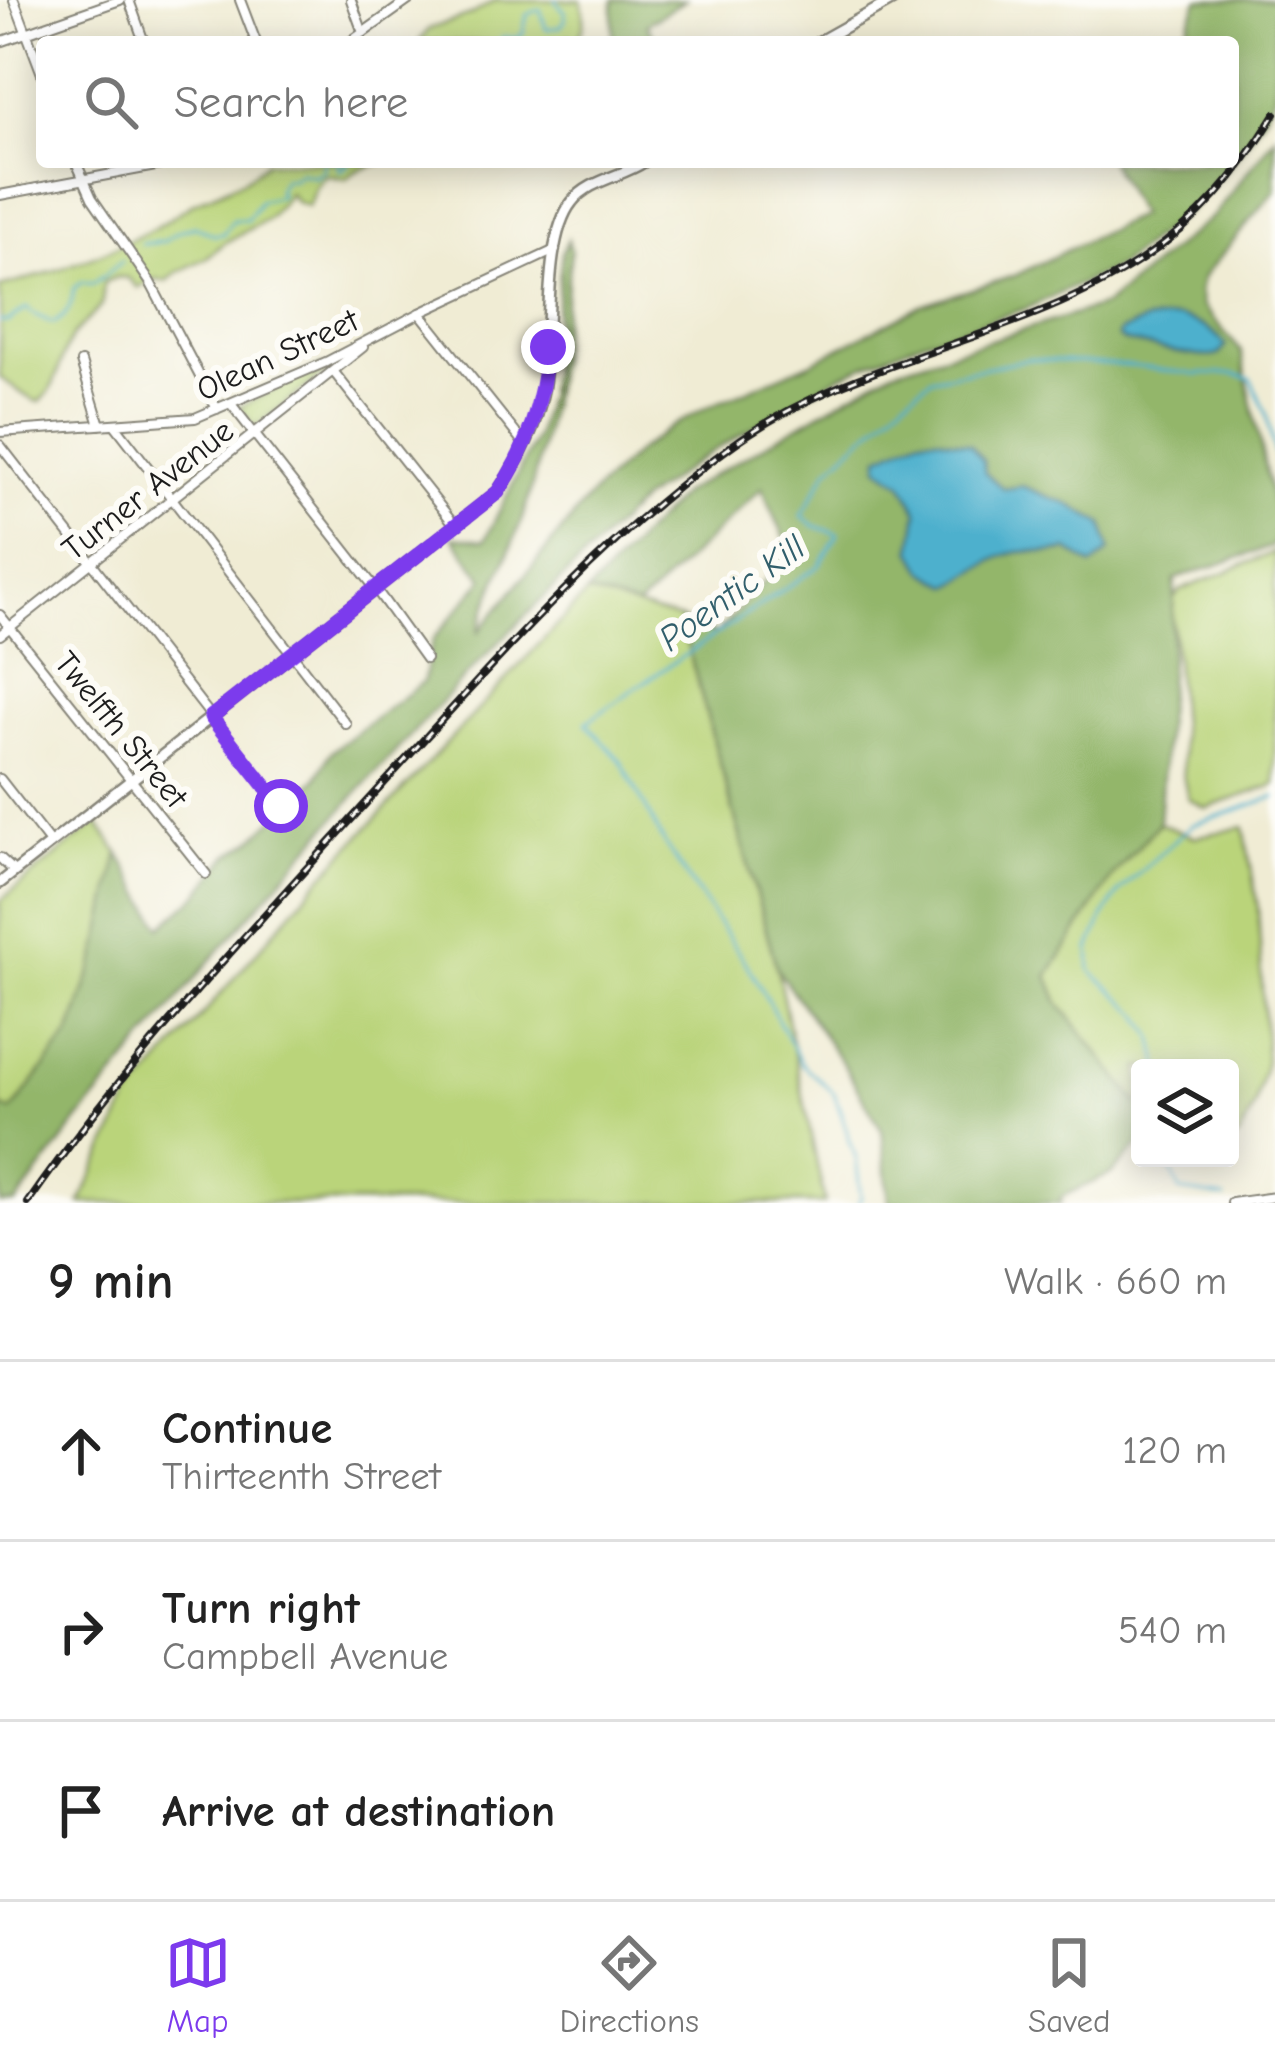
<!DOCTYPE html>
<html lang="en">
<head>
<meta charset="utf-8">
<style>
  body { margin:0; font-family:"Comic Neue",sans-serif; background:#f6f6f6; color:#222 }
  .controls { position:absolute; right:36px; bottom:36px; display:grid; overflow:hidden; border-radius:12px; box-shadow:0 6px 30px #0003 }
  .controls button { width:108px; height:108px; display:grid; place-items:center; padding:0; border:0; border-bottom:3px solid #e0e0e0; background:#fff; color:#222; font:60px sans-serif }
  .stop { position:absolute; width:36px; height:36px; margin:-27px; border:9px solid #7c3aed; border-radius:50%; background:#fff }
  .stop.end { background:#7c3aed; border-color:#fff; box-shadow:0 3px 12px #0008 }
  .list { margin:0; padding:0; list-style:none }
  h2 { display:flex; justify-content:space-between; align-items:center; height:156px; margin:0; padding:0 48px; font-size:51px }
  h2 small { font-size:39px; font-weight:400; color:#767676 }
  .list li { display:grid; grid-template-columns:78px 1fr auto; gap:36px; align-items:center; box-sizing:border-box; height:180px; padding:0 48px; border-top:3px solid #e0e0e0 }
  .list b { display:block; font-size:45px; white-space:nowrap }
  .list p { margin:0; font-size:39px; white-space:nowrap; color:#767676 }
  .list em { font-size:39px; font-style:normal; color:#767676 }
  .icon { flex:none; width:66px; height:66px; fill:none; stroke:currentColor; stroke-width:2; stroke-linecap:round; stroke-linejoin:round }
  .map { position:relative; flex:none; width:1275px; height:1203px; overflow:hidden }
  .search { position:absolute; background:#fff; box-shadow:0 6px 30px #0003; left:36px; right:36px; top:36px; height:132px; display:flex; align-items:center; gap:30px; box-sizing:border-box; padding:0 42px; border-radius:12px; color:#767676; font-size:45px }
  .sheet { height:696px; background:#fff }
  nav { display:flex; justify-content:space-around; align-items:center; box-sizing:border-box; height:168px; border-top:3px solid #e0e0e0; background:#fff; font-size:33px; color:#767676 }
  nav a { display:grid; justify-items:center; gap:6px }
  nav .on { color:#7c3aed }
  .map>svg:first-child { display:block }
</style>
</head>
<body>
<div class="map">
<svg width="1275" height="1203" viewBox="0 0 1275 1203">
  <rect width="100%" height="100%" fill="#fdfcf7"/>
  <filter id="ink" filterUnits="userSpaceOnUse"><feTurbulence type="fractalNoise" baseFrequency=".00833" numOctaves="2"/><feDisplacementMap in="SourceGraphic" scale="24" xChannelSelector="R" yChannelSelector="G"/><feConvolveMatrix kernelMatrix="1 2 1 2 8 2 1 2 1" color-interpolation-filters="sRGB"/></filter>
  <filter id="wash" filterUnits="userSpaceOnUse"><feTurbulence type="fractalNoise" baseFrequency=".004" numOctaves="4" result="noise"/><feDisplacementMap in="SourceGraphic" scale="48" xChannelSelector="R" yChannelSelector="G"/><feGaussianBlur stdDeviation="2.7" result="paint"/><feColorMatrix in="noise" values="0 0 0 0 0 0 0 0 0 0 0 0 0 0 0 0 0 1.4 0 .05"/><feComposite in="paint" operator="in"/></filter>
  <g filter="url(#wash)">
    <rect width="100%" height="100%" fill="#f0ecd4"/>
    <!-- green -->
    <path fill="#bad47a" stroke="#6b784b" stroke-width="3" d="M 496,0 L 581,0 C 585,17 588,30 573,42 L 569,36 L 563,42 L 419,42 L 429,29 L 471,15 Z
      M 266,162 L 382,162 L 356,171 L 346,179 L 326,175 L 316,186 L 308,206 L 296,202 L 289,193 L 269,218 L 226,242 L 206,258 L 176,273 L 167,281 L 155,279 L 138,288 L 128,278 L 117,277 L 104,282 L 102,305 C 94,315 83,323 75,333 C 58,354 61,384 40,402 C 26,400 14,385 0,378 L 0,287 C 53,273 103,255 151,230 C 166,222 178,212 192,204 C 217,191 246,183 266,162 Z
      M 321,366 L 328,371 L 255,427 L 239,407 Z
      M 1275,552 L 1275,785 L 1206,808 L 1189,799 L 1184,781 L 1171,600 L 1181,590 Z
      M 587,593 L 680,619 L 777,969 L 825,1203 L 80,1203 L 129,1100 L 318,881 Z
      M 97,823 L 119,853 L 97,955 L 71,1033 L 0,1136 L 0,901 Z
      M 1159,823 L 1194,837 L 1244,827 L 1258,908 L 1266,1061 L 1255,1104 L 1240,1136 L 1230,1143 L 1230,1068 L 1140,1068 L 1140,1106 L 1059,1003 L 1048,976 L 1114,874 Z"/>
    <!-- forest -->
    <path fill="#93b66a" stroke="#586943" stroke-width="3" d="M 613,0 L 685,0 L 647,24 L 656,42 L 613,42 Z
      M 1198,0 L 1275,0 L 1275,93 L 1264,116 L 1233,161 L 1233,42 L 1182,42 Z
      M 1275,136 L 1275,191 L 1202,278 L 1199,292 L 1202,306 L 1241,351 L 1275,516 L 1275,541 L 1271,547 L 1175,579 L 1159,823 L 1114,874 L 1048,976 L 1059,1003 L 1140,1106 L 1140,1144 L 1113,1173 L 1061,1197 L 1061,1203 L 889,1203 L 882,1130 L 840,1059 L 777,969 L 680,619 L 716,634 L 791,552 L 762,488 L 638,607 L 587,593 L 683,493 L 893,370 L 1105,305 L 1214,215 Z
      M 1110,162 L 1232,162 L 1193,207 L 1119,266 L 1025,309 L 921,341 L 841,375 L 703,457 L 641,501 L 474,667 L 356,794 L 204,968 L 78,1121 L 16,1203 L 0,1203 L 0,1106 L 12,1111 L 71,1033 L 97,955 L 119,853 L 161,927 L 197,896 L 229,855 L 251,841 L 316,779 L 331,752 L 423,682 L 433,639 L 484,579 L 453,537 L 485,540 L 536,437 L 549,387 L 562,252 L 568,240 L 571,251 C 561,339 551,425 525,510 C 512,551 489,591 478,633 L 591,495 L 638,451 L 671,427 L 703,409 L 810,363 L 924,304 L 1014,276 L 1139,215 Z"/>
    <!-- water -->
    <path fill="#4eb0cd" stroke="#356674" stroke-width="3" d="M 1180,317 C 1198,323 1214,329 1226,346 C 1224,348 1222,352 1220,354 C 1204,363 1145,344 1126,342 L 1118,337 L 1119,332 L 1146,321 Z
      M 921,437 L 938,437 L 970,444 L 983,460 L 985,473 L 1004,489 L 1022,486 L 1068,504 L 1103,524 L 1110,551 L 1092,566 L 1068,550 C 1051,555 1037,550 1020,552 C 994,555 973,574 951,586 L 924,571 L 912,550 L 918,512 L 902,483 L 879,467 L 880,456 Z"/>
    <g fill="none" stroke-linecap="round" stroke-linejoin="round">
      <!-- stream -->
      <path stroke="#4eb0cd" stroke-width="3" d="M 497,42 L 504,37 L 517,38 L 523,33 L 527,15 L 540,9 L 546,29 L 560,27 L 565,21 L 565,11 L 556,2 L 557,0
        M 337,162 L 340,170 L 347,166 L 347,162
        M 142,244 L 163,242 L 179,231 L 195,226 L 214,235 L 223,234 L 233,220 L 247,220 L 260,201 L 280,196 L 278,189 L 284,179 L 292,179 L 300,173 L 315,176 L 324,170 L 324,162
        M 0,321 L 8,322 L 27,308 L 33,314 L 53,323 C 68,317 72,304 74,288 L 82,282 L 93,284 L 122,261
        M 1160,1068 L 1153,1036 L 1139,1014 L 1091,971 L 1090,949 L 1103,918 L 1119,892 L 1151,862 L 1192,825 L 1275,797
        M 1166,1158 L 1180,1191 L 1225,1198
        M 858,1203 L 861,1198 L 856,1158 L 834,1093 L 802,1064 L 752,972 L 667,848 L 621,761 L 586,723 L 634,689 L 819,566 L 838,534 L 815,526 L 802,516 L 828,469 L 905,399 L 932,378 L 1029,359 L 1132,366 L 1193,374 L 1234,374 L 1251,379 L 1266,413 L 1275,455"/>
    </g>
  </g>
  <g filter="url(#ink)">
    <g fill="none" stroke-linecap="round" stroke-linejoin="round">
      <defs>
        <path id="minor" d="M 14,0 L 42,74
          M 129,0 L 144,42
          M 240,0 L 256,42
          M 351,0 L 363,33
          M 0,42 L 120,0
          M 350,42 L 409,0
          M 76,162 L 92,198 L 150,282 L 217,409
          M 0,195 L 177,162
          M 420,313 L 525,445
          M 81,362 L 100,425
          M 333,371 L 455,525
          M 231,404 L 375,588 L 426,659
          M 116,426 L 346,724
          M 0,432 L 195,418 L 326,362 L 420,313 L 555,250
          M 0,445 L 281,806
          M 0,615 L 206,874
          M 0,635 L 363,347
          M 0,779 L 50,843
          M 0,858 L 14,871
          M 1232,1203 L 1275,1197"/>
        <path id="tertiary" d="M 818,42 L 893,0
          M 0,883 L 498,492 C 519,461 536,428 543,391 C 552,342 542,239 572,202 C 589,180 621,177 644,162"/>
      </defs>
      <!-- minor casing -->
      <use href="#minor" stroke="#868478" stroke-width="12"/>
      <!-- tertiary casing -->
      <use href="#tertiary" stroke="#868478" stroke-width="14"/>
      <!-- minor -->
      <use href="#minor" stroke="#fff" stroke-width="8"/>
      <!-- tertiary -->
      <use href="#tertiary" stroke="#fff" stroke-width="9"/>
      <defs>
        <path id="rail" d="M 28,1203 C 128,1059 250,931 368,801 C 483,675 591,548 730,447 C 854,356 1014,343 1141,260 C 1200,221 1239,173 1275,114"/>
      </defs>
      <!-- rail casing -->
      <use href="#rail" stroke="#1c1c1c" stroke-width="8"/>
      <!-- rail -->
      <use href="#rail" stroke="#fdfcf7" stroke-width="3" stroke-dasharray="9" stroke-linecap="butt"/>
    </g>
  </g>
  <g fill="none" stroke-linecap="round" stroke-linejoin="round" filter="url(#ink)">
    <!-- route -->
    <path stroke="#7c3aed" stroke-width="15" d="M 281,806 L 211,717 L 498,492 C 529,447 542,401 548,347"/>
  </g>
  <g text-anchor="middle" stroke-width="12" stroke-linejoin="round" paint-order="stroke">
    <!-- street labels -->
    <g font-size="33" fill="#1c1c1c" stroke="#fdfcf7">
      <text transform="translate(277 354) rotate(-25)" y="12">Olean Street</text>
      <text transform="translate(147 489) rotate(-38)" y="12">Turner Avenue</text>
      <text transform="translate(122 729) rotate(51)" y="12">Twelfth Street</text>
    </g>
    <!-- water labels -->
    <g font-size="36" font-style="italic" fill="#325f6c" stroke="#fdfcf7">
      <text transform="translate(731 592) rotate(-36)" y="13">Poentic Kill</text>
    </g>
  </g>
</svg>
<div class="controls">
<button><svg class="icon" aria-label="layers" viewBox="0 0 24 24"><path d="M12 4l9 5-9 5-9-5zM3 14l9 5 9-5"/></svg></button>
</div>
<div class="stop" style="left:281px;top:806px"></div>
<div class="stop end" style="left:548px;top:347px"></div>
<div class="search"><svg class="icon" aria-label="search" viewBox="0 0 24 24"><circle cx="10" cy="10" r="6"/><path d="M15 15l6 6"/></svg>Search here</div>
</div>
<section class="sheet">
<h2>9 min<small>Walk · 660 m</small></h2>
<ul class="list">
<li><svg class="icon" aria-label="ahead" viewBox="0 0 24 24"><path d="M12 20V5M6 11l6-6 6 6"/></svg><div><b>Continue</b><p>Thirteenth Street</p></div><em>120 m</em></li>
<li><svg class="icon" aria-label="right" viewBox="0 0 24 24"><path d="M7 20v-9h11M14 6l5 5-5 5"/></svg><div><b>Turn right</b><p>Campbell Avenue</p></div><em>540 m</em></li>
<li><svg class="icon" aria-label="arrive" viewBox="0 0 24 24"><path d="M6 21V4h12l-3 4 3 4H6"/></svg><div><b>Arrive at destination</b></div></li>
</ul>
</section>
<nav>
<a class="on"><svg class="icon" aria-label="map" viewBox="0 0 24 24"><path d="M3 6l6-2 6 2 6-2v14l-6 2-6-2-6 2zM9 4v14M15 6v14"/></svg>Map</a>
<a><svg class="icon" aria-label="directions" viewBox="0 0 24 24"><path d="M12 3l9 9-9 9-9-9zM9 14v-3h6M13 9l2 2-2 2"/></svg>Directions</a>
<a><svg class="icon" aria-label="saved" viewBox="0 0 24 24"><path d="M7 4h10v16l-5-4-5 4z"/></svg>Saved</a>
</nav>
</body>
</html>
